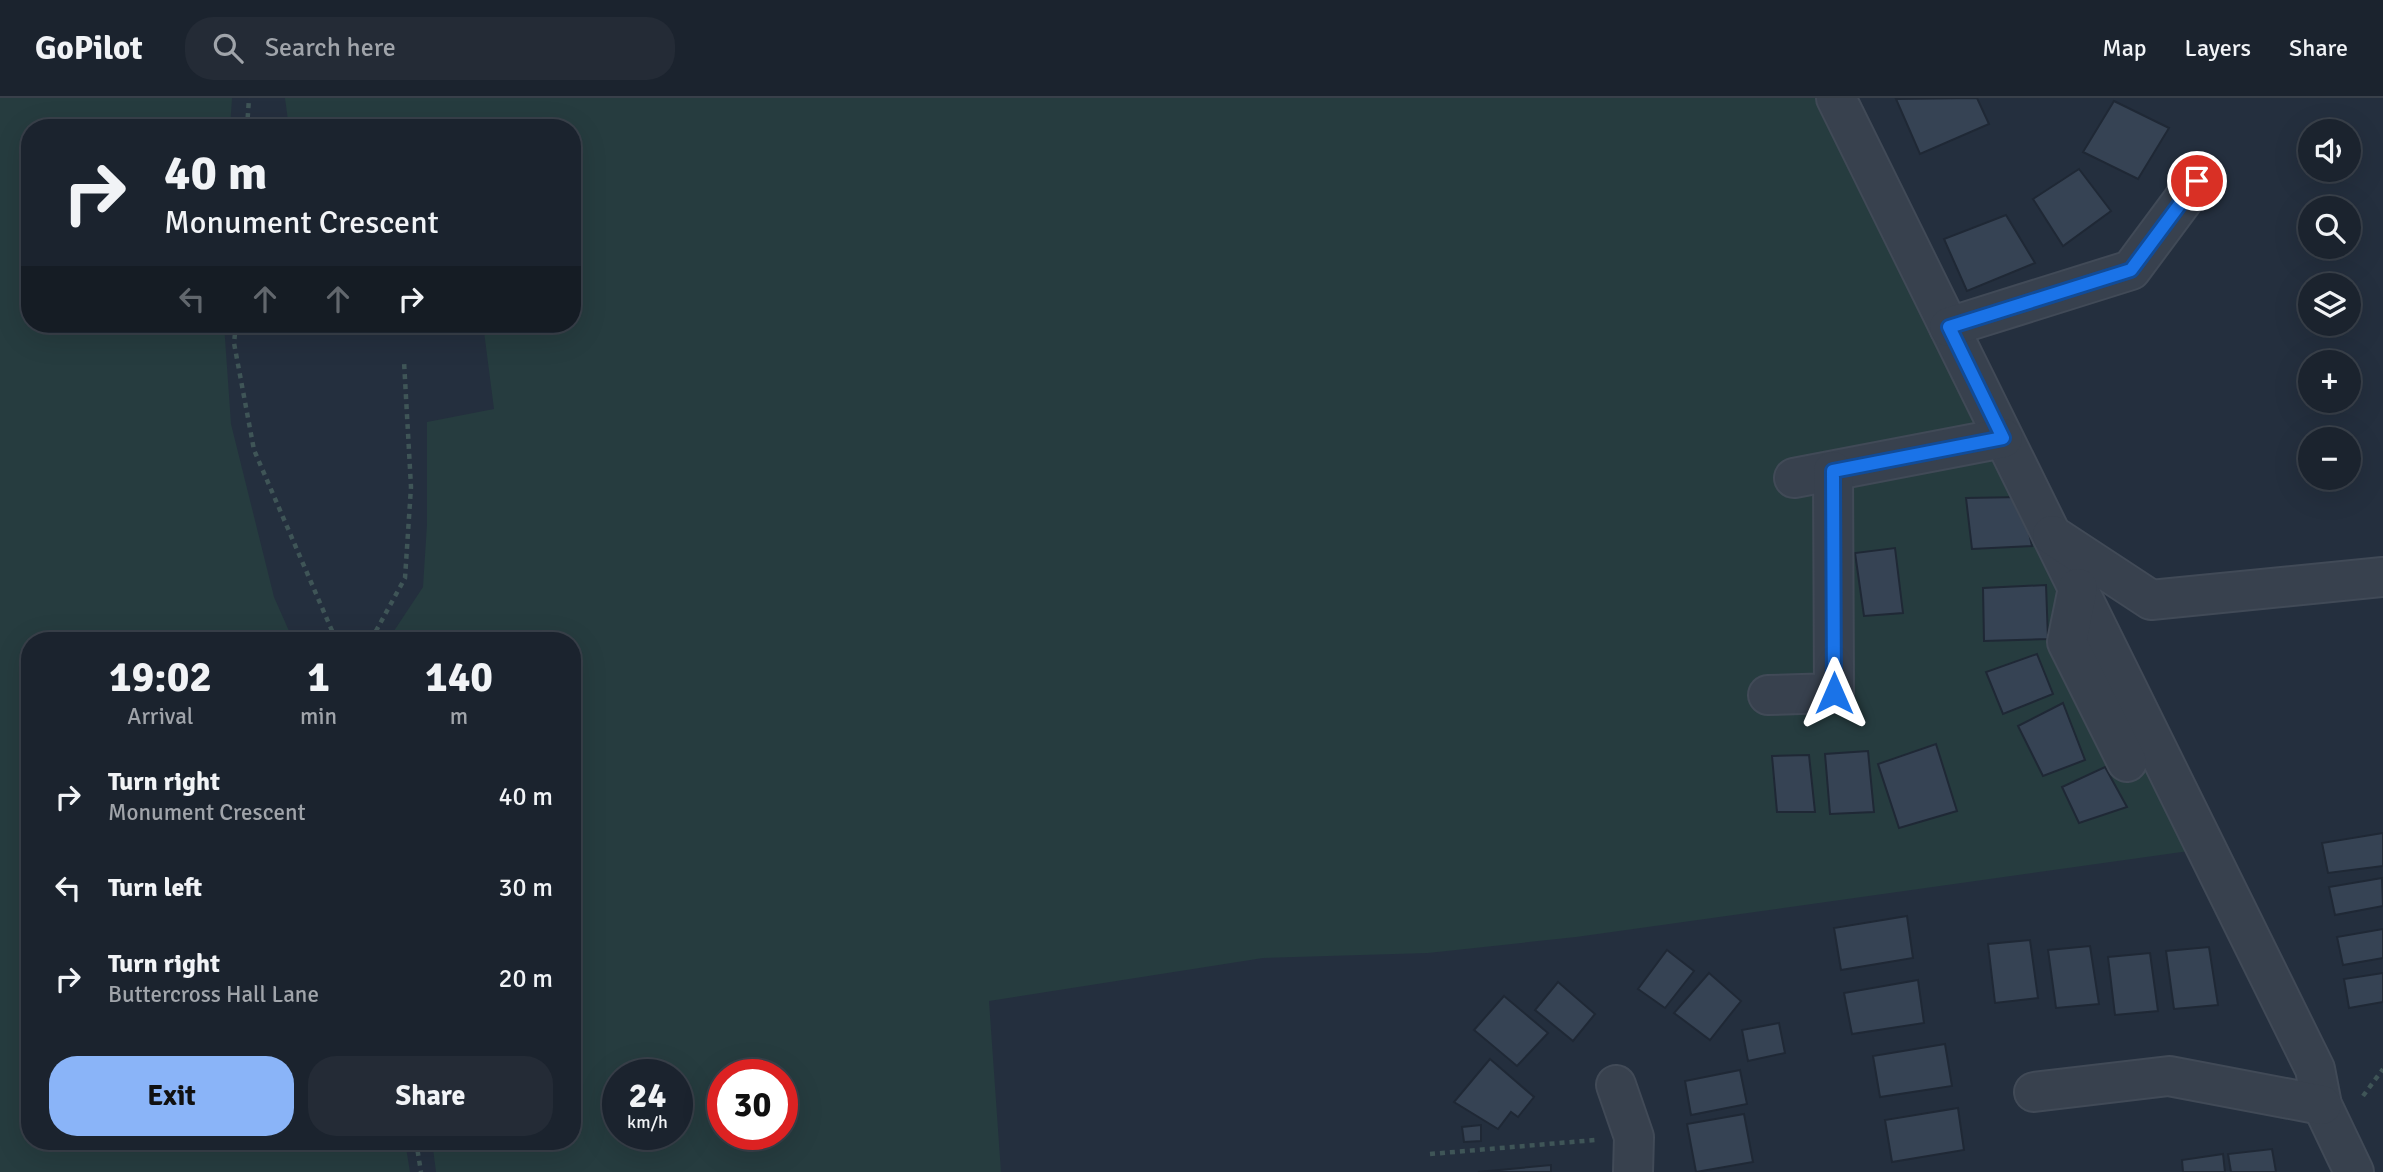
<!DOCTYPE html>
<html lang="en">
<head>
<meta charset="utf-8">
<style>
  body { margin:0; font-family:Signika,sans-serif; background:#242b36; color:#f1f3f6; height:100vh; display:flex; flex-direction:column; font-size:26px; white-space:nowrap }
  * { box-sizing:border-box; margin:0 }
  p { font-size:23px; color:#a0a4aa }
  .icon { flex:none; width:38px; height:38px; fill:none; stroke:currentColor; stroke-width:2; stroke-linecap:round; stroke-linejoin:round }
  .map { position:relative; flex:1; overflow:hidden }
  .side { position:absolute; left:21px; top:534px; width:560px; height:518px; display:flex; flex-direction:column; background:#1b232e; border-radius:28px; box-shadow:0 7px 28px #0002,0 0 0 2px #39404a }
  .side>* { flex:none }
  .hud { position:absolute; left:21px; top:21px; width:560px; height:214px; border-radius:28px; box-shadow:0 7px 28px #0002,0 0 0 2px #39404a; background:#1b232e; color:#f1f3f6; overflow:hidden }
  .controls { position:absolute; left:2298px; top:21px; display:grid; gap:14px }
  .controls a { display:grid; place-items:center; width:63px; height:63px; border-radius:50%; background:#1b232e; box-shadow:0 7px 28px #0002,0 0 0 2px #39404a; font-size:35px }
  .speed { position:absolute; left:602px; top:961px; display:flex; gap:14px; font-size:35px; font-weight:700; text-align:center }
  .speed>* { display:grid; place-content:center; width:91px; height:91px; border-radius:50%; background:#1b232e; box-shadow:0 7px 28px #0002,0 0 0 2px #39404a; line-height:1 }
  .speed small { font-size:18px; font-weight:400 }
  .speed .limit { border:10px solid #d22; background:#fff; color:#111 }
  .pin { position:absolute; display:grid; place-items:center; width:60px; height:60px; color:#fff; margin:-30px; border:4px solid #fff; border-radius:50%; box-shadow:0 2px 7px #0007 }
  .me { position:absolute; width:77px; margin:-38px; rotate:0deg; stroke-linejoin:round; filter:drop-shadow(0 0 5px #0008) }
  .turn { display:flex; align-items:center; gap:24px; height:147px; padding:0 28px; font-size:32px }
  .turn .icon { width:91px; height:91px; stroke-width:2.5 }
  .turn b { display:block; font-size:49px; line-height:60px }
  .lanes { display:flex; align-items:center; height:66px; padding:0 28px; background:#0003; justify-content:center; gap:35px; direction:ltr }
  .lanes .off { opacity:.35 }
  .eta { display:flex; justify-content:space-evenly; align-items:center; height:119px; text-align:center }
  .eta b { font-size:42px; font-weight:700; line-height:49px }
  .cta { display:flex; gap:14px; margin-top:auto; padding:14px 28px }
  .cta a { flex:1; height:80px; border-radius:28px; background:#8ab4f8; color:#111; font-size:28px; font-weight:700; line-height:80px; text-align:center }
  .cta a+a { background:#242b36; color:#f1f3f6 }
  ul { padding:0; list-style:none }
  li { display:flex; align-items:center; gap:21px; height:91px; padding:0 28px }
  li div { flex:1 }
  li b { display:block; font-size:26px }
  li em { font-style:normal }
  header { display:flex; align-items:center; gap:42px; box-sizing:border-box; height:98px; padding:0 35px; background:#1b232e; border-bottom:2px solid #39404a }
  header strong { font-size:33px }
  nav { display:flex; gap:38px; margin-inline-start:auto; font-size:24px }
  .search { width:490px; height:63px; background:#242b36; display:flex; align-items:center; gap:18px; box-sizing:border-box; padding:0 24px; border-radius:28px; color:#a0a4aa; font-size:26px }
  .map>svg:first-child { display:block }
</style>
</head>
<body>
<header>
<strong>GoPilot</strong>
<div class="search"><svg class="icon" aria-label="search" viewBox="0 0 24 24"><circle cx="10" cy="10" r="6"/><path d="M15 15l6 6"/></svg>Search here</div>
<nav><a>Map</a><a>Layers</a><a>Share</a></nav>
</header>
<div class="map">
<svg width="2383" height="1074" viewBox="0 0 2383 1074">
  <rect width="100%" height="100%" fill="#242f3e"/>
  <g fill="#263c3f" fill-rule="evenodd">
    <polygon points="0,0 232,0 230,30 30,30 30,226 224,226 231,326 274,499 293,542 30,542 30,1043 405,1043 410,1074 0,1074"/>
    <path d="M285 0H1822L2189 753 1576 839 1428 855 1263 860 989 903 1001 1074H436L432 1043H572V542H388L423 489 427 426V324L494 311 483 226H572V30H289ZM618 976H677V1036H618ZM723 976H782V1036H723Z"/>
  </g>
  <g fill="#364354" stroke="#1f2835" stroke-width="2">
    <polygon points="1977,0 1989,26 1920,56 1896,1"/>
    <polygon points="2114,3 2169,30 2138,81 2083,54"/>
    <polygon points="2079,71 2111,113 2063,148 2033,101"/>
    <polygon points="2006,117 2035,165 1967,193 1944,141"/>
    <polygon points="2021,399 2032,448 1972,451 1966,400"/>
    <polygon points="1895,450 1903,515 1864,518 1855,455"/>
    <polygon points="2046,487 2048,541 1984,543 1983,490"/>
    <polygon points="2037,556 2053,596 2003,616 1986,574"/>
    <polygon points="2063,605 2085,662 2043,678 2018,628"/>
    <polygon points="1936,646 1957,713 1899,730 1878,666"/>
    <polygon points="1868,653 1874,714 1830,716 1825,656"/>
    <polygon points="1809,657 1815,714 1777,714 1772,658"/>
    <polygon points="2105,669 2127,709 2079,725 2062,689"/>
    <polygon points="2383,735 2383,768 2328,775 2322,745"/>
    <polygon points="2382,780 2383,808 2335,817 2329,789"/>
    <polygon points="1907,818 1913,860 1841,872 1834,830"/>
    <polygon points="2383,831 2383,860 2343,867 2337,839"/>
    <polygon points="2030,842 2038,900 1995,905 1988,846"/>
    <polygon points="2090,848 2099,906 2056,910 2048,852"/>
    <polygon points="2209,849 2218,907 2174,911 2166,853"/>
    <polygon points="1667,852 1694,873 1665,910 1638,891"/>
    <polygon points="2150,855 2158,913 2115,917 2108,859"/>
    <polygon points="1709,875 1741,903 1710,942 1674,915"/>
    <polygon points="2383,875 2383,904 2349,910 2344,881"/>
    <polygon points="1918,882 1924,925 1852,936 1844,895"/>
    <polygon points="1558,884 1595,916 1573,943 1535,912"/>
    <polygon points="1504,898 1548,935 1517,968 1474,932"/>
    <polygon points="1779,925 1785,955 1748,963 1742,932"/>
    <polygon points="1945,946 1952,988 1880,999 1873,958"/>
    <polygon points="1490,961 1534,999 1518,1019 1511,1014 1498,1031 1454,1004"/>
    <polygon points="1740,972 1747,1006 1691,1017 1685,983"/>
    <polygon points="1958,1010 1964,1052 1892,1064 1885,1022"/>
    <polygon points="1744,1016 1753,1064 1696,1074 1687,1026"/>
    <polygon points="1481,1027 1481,1043 1464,1044 1462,1029"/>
    <polygon points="2272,1051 2276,1074 2231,1074 2228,1056"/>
    <polygon points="2223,1056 2225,1074 2183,1074 2182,1062"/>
    <polygon points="1551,1067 1551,1074 1478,1074"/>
  </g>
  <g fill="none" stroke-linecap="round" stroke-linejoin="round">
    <defs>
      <g id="minor">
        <polyline points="1836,0 2315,971 2322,1007 2354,1074"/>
        <polyline points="1949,229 2131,172 2197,83"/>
        <polyline points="1794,380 2003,340"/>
        <polyline points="2052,437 2151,502 2383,479"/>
        <polyline points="2078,490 2067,544 2127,664"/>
        <polyline points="1768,597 1834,595 1833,373"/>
        <polyline points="1616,987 1634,1039 1633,1074"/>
        <polyline points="2034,994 2169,978 2322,1007"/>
      </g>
    </defs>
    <use href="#minor" stroke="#414a57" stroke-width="42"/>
    <g stroke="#3f5557" stroke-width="4.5" stroke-dasharray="5 5" stroke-linecap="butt">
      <polyline points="247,30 249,0"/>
      <polyline points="236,226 234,245 254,352 336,542"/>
      <polyline points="371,542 405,480 411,389 404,263"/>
      <polyline points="2363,998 2383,971"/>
      <polyline points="416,1043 421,1074"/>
      <polyline points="1430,1056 1595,1042"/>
    </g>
    <use href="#minor" stroke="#38414e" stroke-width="38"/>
  </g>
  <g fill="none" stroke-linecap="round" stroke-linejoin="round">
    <defs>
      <polyline id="route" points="1834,595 1833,373 2003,340 1949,229 2131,172 2197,83"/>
    </defs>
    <use href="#route" stroke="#114b97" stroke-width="18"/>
    <use href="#route" stroke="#1a73e8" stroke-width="12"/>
  </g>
</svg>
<div class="controls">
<a><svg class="icon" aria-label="sound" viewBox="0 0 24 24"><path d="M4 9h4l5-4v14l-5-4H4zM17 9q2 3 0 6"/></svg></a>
<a><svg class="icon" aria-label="search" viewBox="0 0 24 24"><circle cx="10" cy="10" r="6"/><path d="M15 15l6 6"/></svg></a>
<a><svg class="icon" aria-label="layers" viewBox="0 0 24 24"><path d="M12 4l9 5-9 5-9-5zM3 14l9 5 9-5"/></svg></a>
<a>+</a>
<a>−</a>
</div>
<div class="speed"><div>24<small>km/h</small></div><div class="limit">30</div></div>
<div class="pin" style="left:2197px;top:83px;background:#d93025"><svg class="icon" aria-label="arrive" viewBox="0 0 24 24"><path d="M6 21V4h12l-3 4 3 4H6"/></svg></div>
<svg class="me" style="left:1834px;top:595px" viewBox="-20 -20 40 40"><path d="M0-17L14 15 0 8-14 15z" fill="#1a73e8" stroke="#fff" stroke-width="4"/></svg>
<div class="hud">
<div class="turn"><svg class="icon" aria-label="right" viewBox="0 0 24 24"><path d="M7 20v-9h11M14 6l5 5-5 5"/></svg><div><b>40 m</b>Monument Crescent</div></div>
<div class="lanes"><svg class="icon off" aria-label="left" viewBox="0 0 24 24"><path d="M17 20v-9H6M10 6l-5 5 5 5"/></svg><svg class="icon off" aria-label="ahead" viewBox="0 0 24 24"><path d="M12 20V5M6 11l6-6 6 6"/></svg><svg class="icon off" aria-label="ahead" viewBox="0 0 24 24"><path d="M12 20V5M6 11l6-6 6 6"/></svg><svg class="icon" aria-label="right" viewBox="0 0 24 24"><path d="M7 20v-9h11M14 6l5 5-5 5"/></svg></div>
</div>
<section class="side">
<div class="eta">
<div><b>19:02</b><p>Arrival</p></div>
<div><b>1</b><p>min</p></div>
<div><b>140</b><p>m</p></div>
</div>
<ul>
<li><svg class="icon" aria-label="right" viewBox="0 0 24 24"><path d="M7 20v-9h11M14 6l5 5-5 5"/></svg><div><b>Turn right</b><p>Monument Crescent</p></div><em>40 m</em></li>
<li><svg class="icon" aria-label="left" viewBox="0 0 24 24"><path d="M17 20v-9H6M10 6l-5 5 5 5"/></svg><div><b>Turn left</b></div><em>30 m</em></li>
<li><svg class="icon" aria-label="right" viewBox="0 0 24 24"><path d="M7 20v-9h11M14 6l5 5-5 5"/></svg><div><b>Turn right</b><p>Buttercross Hall Lane</p></div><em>20 m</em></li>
</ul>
<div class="cta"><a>Exit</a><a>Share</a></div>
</section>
</div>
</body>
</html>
